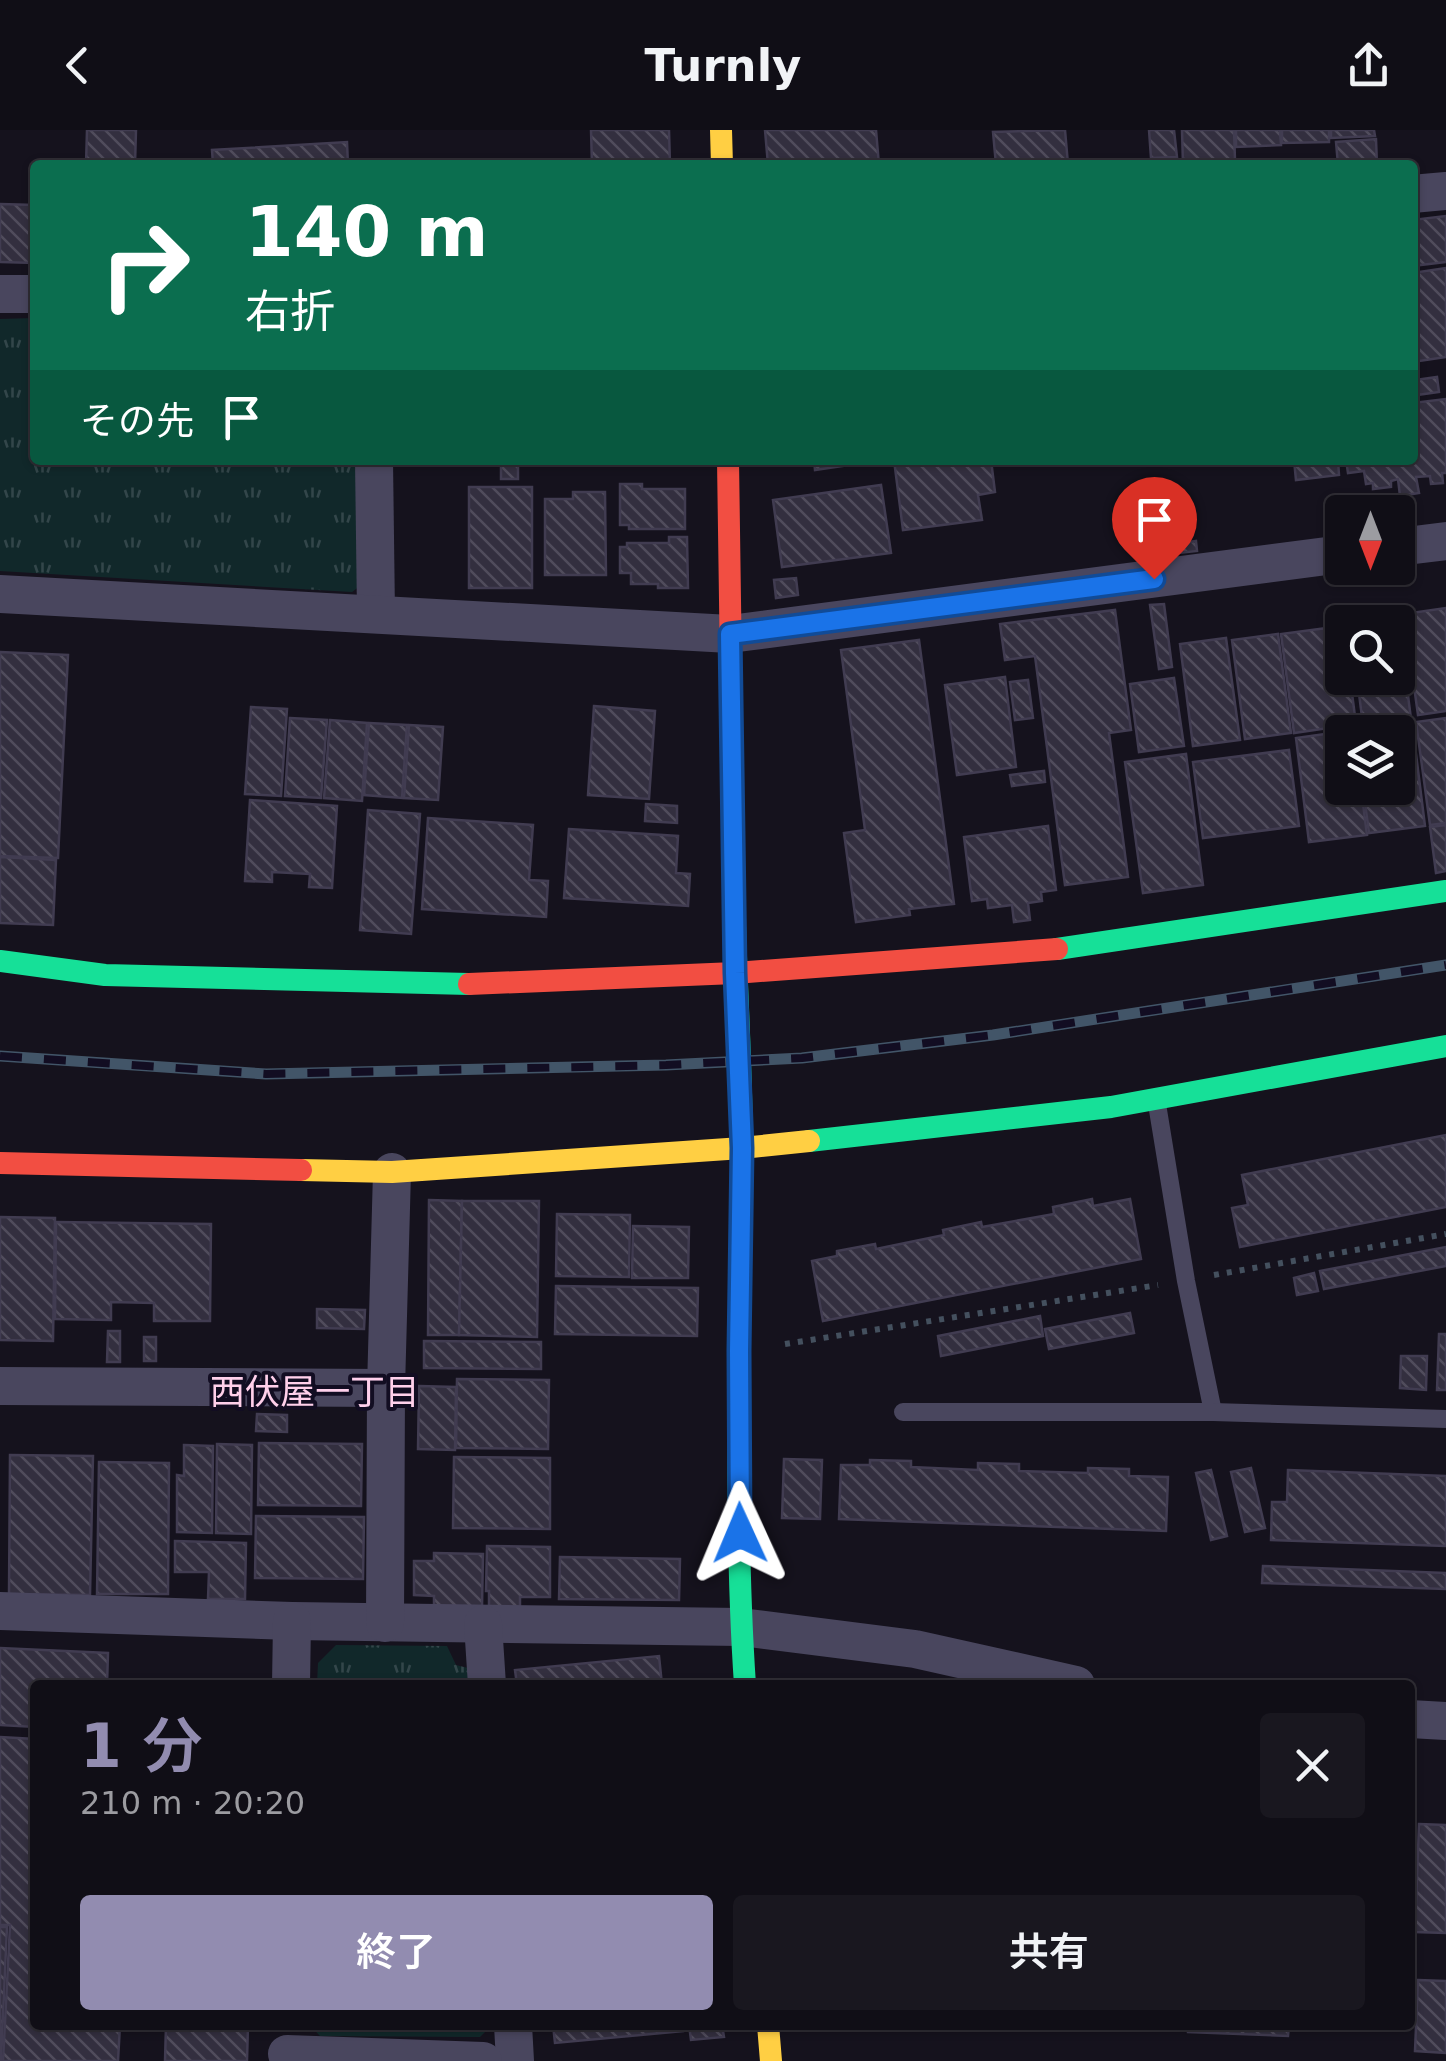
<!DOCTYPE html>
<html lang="ja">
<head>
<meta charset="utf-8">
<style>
  body { margin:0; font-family:"DejaVu Sans","Noto Sans JP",sans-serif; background:#19171f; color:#f1f3f6; height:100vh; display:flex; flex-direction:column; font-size:38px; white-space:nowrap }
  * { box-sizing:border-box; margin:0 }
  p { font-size:32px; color:#9c9ca1 }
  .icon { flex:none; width:55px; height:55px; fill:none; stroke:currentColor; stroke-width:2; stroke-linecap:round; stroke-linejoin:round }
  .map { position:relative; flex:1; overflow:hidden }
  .side { position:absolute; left:30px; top:1550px; width:1385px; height:350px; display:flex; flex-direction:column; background:#100e16; border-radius:10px; box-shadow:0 2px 8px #0004,0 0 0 2px #302e35 }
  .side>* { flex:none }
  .hud { position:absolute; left:30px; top:30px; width:1388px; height:305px; border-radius:10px; box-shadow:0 2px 8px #0004,0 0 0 2px #302e35; background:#0b6e4f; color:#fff; overflow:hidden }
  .needle { width:65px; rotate:180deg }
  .buttons { position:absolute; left:1325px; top:365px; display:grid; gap:20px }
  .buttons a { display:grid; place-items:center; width:90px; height:90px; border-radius:10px; background:#100e16; box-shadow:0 2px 8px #0004,0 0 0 2px #302e35; font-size:50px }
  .pin { position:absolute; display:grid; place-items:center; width:85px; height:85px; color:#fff; margin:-102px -42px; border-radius:50% 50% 50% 0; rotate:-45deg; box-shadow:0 0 10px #0007 }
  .pin .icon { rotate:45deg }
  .me { position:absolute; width:110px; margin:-55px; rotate:359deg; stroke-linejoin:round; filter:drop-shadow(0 0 8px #0008) }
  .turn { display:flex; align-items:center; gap:35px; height:210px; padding:0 50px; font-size:45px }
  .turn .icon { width:130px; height:130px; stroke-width:2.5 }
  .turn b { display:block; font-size:70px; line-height:85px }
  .then { display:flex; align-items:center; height:95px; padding:0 50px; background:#0003; gap:20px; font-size:38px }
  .round { display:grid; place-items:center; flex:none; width:105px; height:105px; border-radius:10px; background:#19171f }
  .overview { display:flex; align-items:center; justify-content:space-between; height:170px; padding:0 50px }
  h1 { font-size:60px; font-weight:600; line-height:75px; color:#928cb0 }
  .primary-button { display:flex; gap:20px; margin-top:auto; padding:20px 50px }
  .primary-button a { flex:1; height:115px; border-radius:10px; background:#928cb0; color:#fff; font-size:40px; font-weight:600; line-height:115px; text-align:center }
  .primary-button a+a { background:#19171f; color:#f1f3f6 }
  header { display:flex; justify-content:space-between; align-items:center; height:130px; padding:0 50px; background:#100e16; font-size:45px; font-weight:600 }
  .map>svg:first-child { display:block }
</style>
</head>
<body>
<header><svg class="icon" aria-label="back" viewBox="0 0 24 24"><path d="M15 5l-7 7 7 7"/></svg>Turnly<svg class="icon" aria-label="share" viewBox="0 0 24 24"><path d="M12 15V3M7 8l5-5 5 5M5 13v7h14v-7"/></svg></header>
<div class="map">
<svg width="1446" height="1931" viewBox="0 0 1446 1931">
  <defs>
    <pattern id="park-tufts" width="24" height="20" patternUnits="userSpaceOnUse" patternTransform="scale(2.5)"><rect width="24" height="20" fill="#11282a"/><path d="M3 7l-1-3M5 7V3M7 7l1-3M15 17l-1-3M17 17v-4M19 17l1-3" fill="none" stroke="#33464a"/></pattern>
    <pattern id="building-back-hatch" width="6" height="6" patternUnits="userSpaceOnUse" patternTransform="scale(2.5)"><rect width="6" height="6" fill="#332f3f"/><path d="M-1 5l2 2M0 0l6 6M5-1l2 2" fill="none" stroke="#504c5c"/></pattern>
  </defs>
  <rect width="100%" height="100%" fill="#15121d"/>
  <g fill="url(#park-tufts)">
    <polygon points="35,188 35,330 361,330 364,453 352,462 0,441 0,189"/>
    <polygon points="336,1515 447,1516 456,1535 468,1538 469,1555 317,1555 318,1533"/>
    <polygon points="310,1895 490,1895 490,1897 480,1907 320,1906"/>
  </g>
  <g fill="url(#building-back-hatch)" stroke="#413c51" stroke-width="2.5">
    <polygon points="87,0 136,0 135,35 86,35"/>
    <polygon points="591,0 669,0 670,35 592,35"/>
    <polygon points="765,0 876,0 879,35 768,35"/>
    <polygon points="1065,0 1068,34 1083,33 1083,35 996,35 993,2"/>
    <polygon points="1149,0 1174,0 1177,27 1151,28"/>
    <polygon points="1182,0 1234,0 1235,30 1214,31 1214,35 1183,35"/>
    <polygon points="1236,0 1280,0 1281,15 1236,17"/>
    <polygon points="1282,0 1329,0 1329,12 1282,13"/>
    <polygon points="1331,0 1374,0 1375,6 1331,8"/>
    <polygon points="1376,9 1377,35 1338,35 1336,12"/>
    <polygon points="347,12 348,35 213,35 212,20"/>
    <polygon points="0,74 35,75 35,133 0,132"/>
    <polygon points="1446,86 1446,132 1412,136 1412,90"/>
    <polygon points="1446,138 1446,227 1412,232 1412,143"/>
    <polygon points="1437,247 1439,262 1417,265 1415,250"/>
    <polygon points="1446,269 1446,343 1442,343 1443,353 1431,354 1430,346 1416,347 1419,363 1400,366 1398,349 1391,351 1391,357 1373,359 1373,353 1366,354 1364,341 1348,343 1346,330 1412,330 1412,273"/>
    <polygon points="814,330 883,330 815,340"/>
    <polygon points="894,330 991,330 995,362 978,365 982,390 903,400"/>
    <polygon points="1294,330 1338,330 1339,345 1296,350"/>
    <rect x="501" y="334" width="17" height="15"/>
    <polygon points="620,354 642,354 642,359 685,359 685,399 629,399 629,395 620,395"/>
    <polygon points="881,355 891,423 782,437 773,370"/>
    <rect x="469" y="357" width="63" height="101"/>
    <polygon points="573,362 605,362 606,445 545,445 545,369 573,369"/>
    <polygon points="669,407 687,407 688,458 658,458 658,454 631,454 631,443 620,443 620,417 627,417 627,413 669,413"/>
    <polygon points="1196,411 1197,421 1170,424 1168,415"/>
    <polygon points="796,448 798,465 776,468 774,450"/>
    <polygon points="1164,474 1172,537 1159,539 1150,475"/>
    <polygon points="1446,478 1446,581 1418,585 1404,484"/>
    <polygon points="1115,480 1131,600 1109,603 1128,747 1065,755 1035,526 1005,530 1000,494"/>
    <polygon points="1398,487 1411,589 1363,595 1357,548 1398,548 1398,492 1351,492"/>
    <polygon points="1342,496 1342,548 1350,548 1356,594 1294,603 1281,504"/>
    <polygon points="1278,504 1291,603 1245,609 1232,510"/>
    <polygon points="1226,508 1240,610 1193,616 1180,514"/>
    <polygon points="919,510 954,774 909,779 910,785 856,792 844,703 865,700 841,520"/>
    <polygon points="0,522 68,525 58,728 0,726"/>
    <polygon points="1005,547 1016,637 957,645 945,555"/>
    <polygon points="1174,548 1184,616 1139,622 1130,554"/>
    <polygon points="1028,550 1033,588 1015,590 1010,552"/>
    <polygon points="594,576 655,581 649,669 588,665"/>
    <polygon points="251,577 287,579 281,666 245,664"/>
    <polygon points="290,588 327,590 321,668 285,666"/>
    <polygon points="1446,588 1446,693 1430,695 1416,592"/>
    <polygon points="330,590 367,593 362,671 324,668"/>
    <polygon points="1412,592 1425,696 1369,703 1363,658 1398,658 1398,602 1356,602 1356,600"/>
    <polygon points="369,593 407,595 402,668 364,665"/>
    <polygon points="409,595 443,597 438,670 404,668"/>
    <polygon points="1354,600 1354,602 1342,602 1342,658 1361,658 1367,705 1309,712 1296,608"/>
    <polygon points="1289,620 1299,696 1203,708 1193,632"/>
    <polygon points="1186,624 1203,755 1143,763 1125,632"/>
    <polygon points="1044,641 1045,652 1012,656 1010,645"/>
    <polygon points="250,670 337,676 332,758 309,757 310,744 272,742 272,752 245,751"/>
    <polygon points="646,674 677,676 677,693 645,691"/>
    <polygon points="368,680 420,684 411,804 360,800"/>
    <polygon points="428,688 533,695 529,750 548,751 546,787 422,779"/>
    <polygon points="1446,695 1446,741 1436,743 1430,697"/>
    <polygon points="1048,696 1056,760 1041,762 1042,771 1028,773 1030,790 1014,792 1012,775 988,778 987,769 972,771 964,707"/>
    <polygon points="569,699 678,706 676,743 690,744 688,776 564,768"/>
    <polygon points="0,727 56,730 53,795 0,793"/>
    <polygon points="1446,1005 1446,1077 1240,1117 1232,1078 1248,1075 1242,1045"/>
    <polygon points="1092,1069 1093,1076 1130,1069 1141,1129 823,1191 812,1131 837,1126 837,1121 875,1114 876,1119 944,1105 943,1100 981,1092 982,1097 1054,1084 1053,1077"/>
    <polygon points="429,1070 462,1071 459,1205 428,1205"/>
    <polygon points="462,1071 539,1071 537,1207 459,1205"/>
    <polygon points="557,1084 630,1085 629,1147 556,1146"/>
    <polygon points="0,1087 55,1088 53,1211 0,1210"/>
    <polygon points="56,1092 211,1094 210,1191 154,1191 154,1173 111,1172 111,1190 55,1189"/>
    <polygon points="633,1096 689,1097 688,1148 632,1148"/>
    <polygon points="1446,1117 1446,1136 1324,1159 1320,1141"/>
    <polygon points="1314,1143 1318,1161 1297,1165 1294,1148"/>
    <polygon points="556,1156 698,1158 697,1206 555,1204"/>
    <polygon points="317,1179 365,1180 364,1199 317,1198"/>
    <polygon points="1130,1183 1134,1203 1049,1219 1045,1199"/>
    <polygon points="1040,1186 1043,1206 941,1226 938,1206"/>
    <polygon points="108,1201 120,1201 120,1232 107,1232"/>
    <polygon points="1439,1204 1446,1204 1446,1260 1437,1260"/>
    <rect x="144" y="1207" width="12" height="24"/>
    <polygon points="424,1211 541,1212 541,1239 424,1238"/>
    <polygon points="1401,1226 1427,1226 1426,1260 1400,1258"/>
    <polygon points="457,1249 549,1250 548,1319 456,1318"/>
    <polygon points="419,1256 456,1257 455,1320 418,1319"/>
    <polygon points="257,1284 287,1285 287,1302 256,1301"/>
    <polygon points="259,1313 362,1314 361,1376 258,1375"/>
    <polygon points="217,1314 252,1315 251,1404 216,1403"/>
    <polygon points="184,1315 213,1316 212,1403 177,1402 177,1345 184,1346"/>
    <polygon points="10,1325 93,1326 90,1465 9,1464"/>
    <polygon points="454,1327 550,1328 550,1399 453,1398"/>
    <polygon points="784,1329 822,1330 820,1389 782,1388"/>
    <polygon points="870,1330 911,1331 911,1337 978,1340 978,1333 1019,1334 1019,1341 1088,1343 1088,1338 1129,1339 1129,1346 1168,1347 1166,1401 839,1389 841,1335 870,1335"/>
    <polygon points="99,1332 169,1333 168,1464 97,1464"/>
    <polygon points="1251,1338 1265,1398 1245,1402 1231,1342"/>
    <polygon points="1211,1340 1227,1406 1211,1410 1196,1343"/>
    <polygon points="1288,1340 1446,1346 1446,1416 1271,1410 1272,1372 1287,1372"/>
    <polygon points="256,1386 364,1387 363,1449 255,1448"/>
    <polygon points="175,1411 246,1413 245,1469 208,1469 209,1442 175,1442"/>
    <polygon points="487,1416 550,1417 550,1467 520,1467 520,1477 489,1477 489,1461 486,1461"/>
    <polygon points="434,1423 483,1424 482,1477 434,1477 434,1466 414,1465 414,1431 434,1431"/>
    <polygon points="560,1427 680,1429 679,1470 559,1469"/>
    <polygon points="1263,1436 1446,1443 1446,1459 1262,1453"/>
    <polygon points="0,1518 108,1523 107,1555 35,1555 35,1597 0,1595"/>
    <polygon points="659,1526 662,1555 517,1555 515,1540"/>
    <polygon points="0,1607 35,1609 35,1895 120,1895 118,1931 3,1931 10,1795 0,1795"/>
    <polygon points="1419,1694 1446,1695 1446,1803 1415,1802"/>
    <polygon points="0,1797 7,1797 1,1931 0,1931"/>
    <polygon points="1418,1850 1446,1851 1446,1923 1415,1921"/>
    <polygon points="166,1895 248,1895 247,1931 165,1931"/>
    <polygon points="553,1895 683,1895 683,1901 555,1913"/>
    <polygon points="689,1895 722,1895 724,1907 691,1910"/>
    <polygon points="1188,1895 1289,1895 1288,1906 1188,1902"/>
  </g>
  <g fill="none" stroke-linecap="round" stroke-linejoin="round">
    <g stroke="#44505e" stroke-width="6" stroke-dasharray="5 8" stroke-linecap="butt">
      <polyline points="1214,1145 1446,1104"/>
      <polyline points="785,1214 1158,1155"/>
    </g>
    <g stroke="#49465e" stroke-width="18">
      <polyline points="1157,974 1186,1151 1213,1282"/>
      <polyline points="903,1282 1213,1282 1446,1289"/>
    </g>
    <g stroke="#49465e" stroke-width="38">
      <polyline points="1412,64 1446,61"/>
      <polyline points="0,164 35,164"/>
      <polyline points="374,330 376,484"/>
      <polyline points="1398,417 1446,411"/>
      <polyline points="0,464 730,504 1342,424"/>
      <polyline points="0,1256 386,1258"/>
      <polyline points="0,1481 292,1491 741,1497 915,1519 1076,1555"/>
      <polyline points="385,1493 386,1258 392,1042"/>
      <polyline points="483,1494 487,1555"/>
      <polyline points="291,1555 292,1491"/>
      <polyline points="1410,1589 1446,1591"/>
      <polyline points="513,1895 515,1931"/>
      <polyline points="287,1924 483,1931"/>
    </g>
    <g stroke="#16e098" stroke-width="22">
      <path d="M734 750C735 841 742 932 742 1023 741 1200 733 1378 745 1555"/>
      <polyline points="1057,819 1446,761"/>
      <polyline points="0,831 105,845 469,854"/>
      <polyline points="809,1011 1111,977 1446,916"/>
    </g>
    <g stroke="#ffcf43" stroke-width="22">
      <polyline points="721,0 722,35"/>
      <polyline points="301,1040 392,1042 742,1018 809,1011"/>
      <polyline points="768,1895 771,1931"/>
    </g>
    <g stroke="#f24e42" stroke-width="22">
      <polyline points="728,330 734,750"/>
      <polyline points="469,854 735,843 1057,819"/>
      <polyline points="0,1033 301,1040"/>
    </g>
    <defs>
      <polyline id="rail" points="0,926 266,944 666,935 802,928 993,905 1446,835"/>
    </defs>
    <use href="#rail" stroke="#425568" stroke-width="11"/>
    <use href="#rail" stroke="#120d22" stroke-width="8" stroke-dasharray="22" stroke-linecap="butt"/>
  </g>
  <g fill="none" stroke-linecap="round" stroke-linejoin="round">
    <defs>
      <polyline id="route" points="740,1403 739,1221 742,1018 735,843 730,504 1154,449"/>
    </defs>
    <use href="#route" stroke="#114b97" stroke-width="25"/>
    <use href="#route" stroke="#1a73e8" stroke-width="18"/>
  </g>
  <g text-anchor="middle" stroke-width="8" stroke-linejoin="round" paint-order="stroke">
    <g font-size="35" fill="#ffd0eb" stroke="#120d22">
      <text x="315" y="1274">西伏屋一丁目</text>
    </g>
  </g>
</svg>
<div class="buttons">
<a><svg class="needle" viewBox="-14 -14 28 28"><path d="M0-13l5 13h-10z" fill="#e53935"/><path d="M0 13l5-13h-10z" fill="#9c9ca1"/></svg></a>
<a><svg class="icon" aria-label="search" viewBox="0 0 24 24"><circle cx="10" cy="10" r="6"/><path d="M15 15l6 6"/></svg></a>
<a><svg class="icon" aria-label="layers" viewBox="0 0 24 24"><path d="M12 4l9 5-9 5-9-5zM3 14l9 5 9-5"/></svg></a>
</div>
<div class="pin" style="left:1154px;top:449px;background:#d93025"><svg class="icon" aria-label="arrive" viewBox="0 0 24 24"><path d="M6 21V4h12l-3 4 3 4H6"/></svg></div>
<svg class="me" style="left:740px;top:1403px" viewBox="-20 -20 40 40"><path d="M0-17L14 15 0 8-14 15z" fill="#1a73e8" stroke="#fff" stroke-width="4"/></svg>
<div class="hud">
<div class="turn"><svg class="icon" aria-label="right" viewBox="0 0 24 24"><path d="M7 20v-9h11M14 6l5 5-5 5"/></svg><div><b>140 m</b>右折</div></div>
<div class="then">その先<svg class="icon" aria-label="arrive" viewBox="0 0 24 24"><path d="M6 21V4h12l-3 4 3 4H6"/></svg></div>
</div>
<section class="side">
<div class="overview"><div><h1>1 分</h1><p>210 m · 20:20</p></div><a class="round"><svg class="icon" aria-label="close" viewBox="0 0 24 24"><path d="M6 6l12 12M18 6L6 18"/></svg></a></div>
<div class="primary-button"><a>終了</a><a>共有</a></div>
</section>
</div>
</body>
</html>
